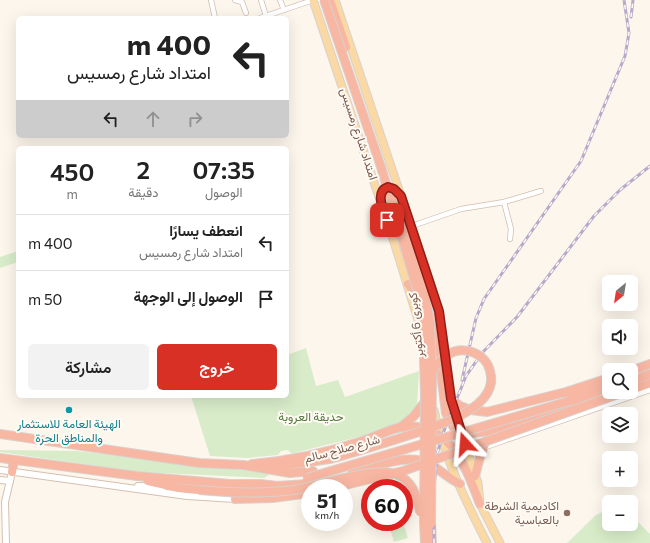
<!DOCTYPE html>
<html lang="ar">
<head>
<meta charset="utf-8">
<style>
  body { margin:0; font-family:Commissioner,Vazirmatn,sans-serif; background:#f2f2f2; color:#222; direction:rtl; height:100vh; display:flex; flex-direction:column; font-size:15px; white-space:nowrap }
  * { box-sizing:border-box; margin:0 }
  p { font-size:13px; color:#767676 }
  .icon { flex:none; width:22px; height:22px; fill:none; stroke:currentColor; stroke-width:2; stroke-linecap:round; stroke-linejoin:round }
  .map { position:relative; flex:1; overflow:hidden; direction:ltr }
  .side { position:absolute; left:16px; top:146px; width:273px; height:252px; display:flex; flex-direction:column; background:#fff; border-radius:6px; box-shadow:0 4px 16px #0002; direction:rtl }
  .side>* { flex:none }
  .banner { position:absolute; left:16px; top:16px; width:273px; height:122px; border-radius:6px; box-shadow:0 4px 16px #0002; direction:rtl; background:#fff; color:#222; overflow:hidden }
  .needle { width:26px; rotate:210deg }
  .fabs { position:absolute; left:602px; top:275px; display:grid; gap:8px }
  .fabs a { display:grid; place-items:center; width:36px; height:36px; border-radius:6px; background:#fff; box-shadow:0 4px 16px #0002; font-size:20px }
  .speed { position:absolute; left:301px; top:479px; display:flex; gap:8px; font-size:20px; font-weight:700; text-align:center }
  .speed>* { display:grid; place-content:center; width:52px; height:52px; border-radius:50%; background:#fff; box-shadow:0 4px 16px #0002; line-height:1 }
  .speed small { font-size:10px; font-weight:400 }
  .speed .limit { border:6px solid #d22; background:#fff; color:#111 }
  .pin { position:absolute; display:grid; place-items:center; width:34px; height:34px; color:#fff; margin:-17px; border-radius:8px; box-shadow:0 2px 6px #0006 }
  .me { position:absolute; width:44px; margin:-22px; rotate:341deg; stroke-linejoin:round; filter:drop-shadow(0 0 3px #0008) }
  .turn { display:flex; align-items:center; gap:14px; height:84px; padding:0 12px; font-size:18px }
  .turn .icon { width:52px; height:52px; stroke-width:2.5 }
  .turn b { display:block; font-size:28px; line-height:34px }
  .lanes { display:flex; align-items:center; height:38px; padding:0 12px; background:#0003; justify-content:center; gap:20px; direction:ltr }
  .lanes .off { opacity:.35 }
  .eta { display:flex; justify-content:space-evenly; align-items:center; height:68px; text-align:center }
  .eta b { font-size:24px; font-weight:600; line-height:28px }
  .action { display:flex; gap:8px; margin-top:auto; padding:8px 12px }
  .action a { flex:1; height:46px; border-radius:6px; background:#d93025; color:#fff; font-size:16px; font-weight:600; line-height:46px; text-align:center }
  .action a+a { background:#f2f2f2; color:#222 }
  ul { padding:0; list-style:none }
  li { display:flex; align-items:center; gap:12px; height:56px; padding:0 12px; border-top:1px solid #e0e0e0 }
  li div { flex:1 }
  li b { display:block; font-size:15px }
  li em { font-style:normal }
  .map>svg:first-child { display:block }
</style>
</head>
<body>
<div class="map">
<svg width="650" height="543" viewBox="0 0 650 543">
  <rect width="100%" height="100%" fill="#fdf6ec"/>
  <g fill="#d8ecc9">
    <polygon points="18,251 18,262 0,268 0,257"/>
    <polygon points="306,348 316,386 338,380 345,397 419,371 417,405 405,421 386,430 294,453 291,453 288,450 281,451 278,455 247,458 210,456 191,396 287,396 287,355"/>
    <polygon points="0,450 77,451 268,473 269,475 264,478 140,472 0,452"/>
    <polygon points="609,509 609,524 631,524 631,515 650,534 650,543 567,543 596,515"/>
    <polygon points="388,522 403,522 408,538 394,542"/>
  </g>
  <g fill="none" stroke-linecap="round" stroke-linejoin="round">
    <defs>
      <g id="street">
        <polyline points="211,0 215,18"/>
        <polyline points="235,0 242,2 246,13"/>
        <polyline points="261,0 266,16"/>
        <polyline points="280,0 284,10"/>
        <polyline points="260,18 313,0"/>
        <polyline points="504,202 541,191"/>
        <polyline points="412,226 461,209 504,202 511,229 510,239"/>
        <polyline points="483,448 650,390"/>
      </g>
      <g id="secondary">
        <polyline points="0,470 187,496 235,499"/>
        <polyline points="0,480 10,481"/>
        <polyline points="138,486 163,487"/>
        <polyline points="6,543 5,502 12,472"/>
      </g>
      <g id="primary">
        <polyline points="313,0 394,242 418,320 421,341"/>
        <polyline points="335,0 431,285 442,329 453,408 478,483 480,504 500,543"/>
        <path d="M434 410C443 455 466 502 487 543"/>
      </g>
      <g id="highway">
        <polyline points="330,0 346,47"/>
        <polyline points="408,284 420,301"/>
        <polyline points="429,314 435,327 446,413 454,428 465,434 497,430"/>
        <polyline points="631,371 650,364"/>
        <polyline points="631,381 650,374"/>
        <polyline points="631,390 650,383"/>
        <polyline points="583,397 609,389"/>
        <polyline points="568,398 598,385"/>
        <polyline points="451,399 460,406 471,410 487,412 566,392 609,378"/>
        <polyline points="401,427 414,416 427,399"/>
        <polyline points="0,434 199,463 243,465 290,473 313,471"/>
        <polyline points="0,458 137,476 230,484 261,484 277,486 307,484"/>
        <path d="M252 464C288 461 325 453 359 442 371 439 391 428 403 427 451 422 466 468 480 504"/>
        <polyline points="273,467 330,459"/>
        <polyline points="12,472 14,460"/>
        <path d="M352 473C373 467 407 453 428 463 439 469 448 478 460 484"/>
        <path d="M475 476C479 462 481 447 490 436 505 418 563 414 586 397"/>
        <polyline points="148,481 179,488 199,490"/>
        <polyline points="235,499 273,498 310,493"/>
        <polyline points="424,523 425,543"/>
        <polyline points="431,524 432,543"/>
      </g>
    </defs>
    <use href="#street" stroke="#d1beb0" stroke-width="6"/>
    <use href="#secondary" stroke="#d6c0b0" stroke-width="8"/>
    <use href="#primary" stroke="#dad1cd" stroke-width="9"/>
    <use href="#highway" stroke="#dad1cd" stroke-width="10"/>
    <use href="#street" stroke="#fff" stroke-width="4.5"/>
    <use href="#secondary" stroke="#fff" stroke-width="6"/>
    <use href="#primary" stroke="#fbd9a5" stroke-width="7"/>
    <use href="#highway" stroke="#f7b7a3" stroke-width="8"/>
    <defs>
      <g id="rail">
        <polyline points="631,17 633,0"/>
        <polyline points="462,380 476,318 484,299 581,161 625,56 629,33 624,0"/>
        <polyline points="434,543 434,488 437,454 445,428 466,376 482,353 517,317 594,216 620,190 650,166"/>
      </g>
    </defs>
    <use href="#rail" stroke="#b9a8c9" stroke-width="3"/>
    <use href="#rail" stroke="#fffaf3" stroke-width="1.5" stroke-dasharray="4.5" stroke-linecap="butt"/>
    <defs>
      <g id="highway-bridge">
        <polyline points="324,0 381,167 419,295 423,323 425,395 424,523"/>
        <polyline points="395,196 422,278 430,323 432,372 431,524"/>
        <path d="M330 459C353 453 375 446 397 439 424 430 502 411 490 371 488 362 481 355 472 352 453 346 442 357 432 372"/>
        <polyline points="307,478 569,401"/>
        <polyline points="333,488 403,471 624,392"/>
        <path d="M199 490C231 493 262 494 294 490 318 486 374 466 395 474 413 480 417 496 420 512"/>
      </g>
    </defs>
    <use href="#highway-bridge" stroke="#dad1cd" stroke-width="10" stroke-linecap="butt"/>
    <use href="#highway-bridge" stroke="#f7b7a3" stroke-width="8"/>
  </g>
  <g fill="none" stroke-linecap="round" stroke-linejoin="round">
    <defs>
      <path id="route" d="M387 220C384 211 374 192 388 187L394 189 401 196 439 311 451 399 465 444"/>
    </defs>
    <use href="#route" stroke="#8d1f18" stroke-width="10"/>
    <use href="#route" stroke="#d93025" stroke-width="7"/>
  </g>
  <circle fill="#0f9aa8" stroke="#fffaf3" stroke-width="1.5" cx="69" cy="410" r="4"/>
  <circle fill="#8d6e63" stroke="#fffaf3" stroke-width="1.5" cx="567" cy="513" r="4"/>
  <g text-anchor="middle" stroke-width="4" stroke-linejoin="round" paint-order="stroke">
    <g font-size="12" fill="#7a5c4d" stroke="#fffaf3">
      <text transform="translate(359 134) rotate(72)" y="4">امتداد شارع رمسيس</text>
      <text transform="translate(416 325) rotate(-96)" y="4">كوبرى 6 أكتوبر</text>
      <text transform="translate(342 449) rotate(-15)" y="4">شارع صلاح سالم</text>
    </g>
    <g font-size="12" fill="#537a41" stroke="#fffaf3">
      <text x="311" y="421">حديقة العروبة</text>
    </g>
    <g font-size="12" fill="#0d838f" stroke="#fffaf3">
      <text x="69" y="428">الهيئة العامة للاستثمار<tspan x="69" dy="14">والمناطق الحرة</tspan></text>
    </g>
    <g font-size="12" fill="#785e54" stroke="#fffaf3" text-anchor="end">
      <text x="559" y="510">اكاديمية الشرطة<tspan x="559" dy="14">بالعباسية</tspan></text>
    </g>
  </g>
</svg>
<div class="fabs">
<a><svg class="needle" viewBox="-14 -14 28 28"><path d="M0-13l5 13h-10z" fill="#e53935"/><path d="M0 13l5-13h-10z" fill="#767676"/></svg></a>
<a><svg class="icon" aria-label="sound" viewBox="0 0 24 24"><path d="M4 9h4l5-4v14l-5-4H4zM17 9q2 3 0 6"/></svg></a>
<a><svg class="icon" aria-label="search" viewBox="0 0 24 24"><circle cx="10" cy="10" r="6"/><path d="M15 15l6 6"/></svg></a>
<a><svg class="icon" aria-label="layers" viewBox="0 0 24 24"><path d="M12 4l9 5-9 5-9-5zM3 14l9 5 9-5"/></svg></a>
<a>+</a>
<a>−</a>
</div>
<div class="speed"><div>51<small>km/h</small></div><div class="limit">60</div></div>
<div class="pin" style="left:387px;top:220px;background:#d93025"><svg class="icon" aria-label="arrive" viewBox="0 0 24 24"><path d="M6 21V4h12l-3 4 3 4H6"/></svg></div>
<svg class="me" style="left:465px;top:444px" viewBox="-20 -20 40 40"><path d="M0-17L14 15 0 8-14 15z" fill="#d93025" stroke="#fff" stroke-width="4"/></svg>
<div class="banner">
<div class="turn"><svg class="icon" aria-label="left" viewBox="0 0 24 24"><path d="M17 20v-9H6M10 6l-5 5 5 5"/></svg><div><b>400 m</b>امتداد شارع رمسيس</div></div>
<div class="lanes"><svg class="icon" aria-label="left" viewBox="0 0 24 24"><path d="M17 20v-9H6M10 6l-5 5 5 5"/></svg><svg class="icon off" aria-label="ahead" viewBox="0 0 24 24"><path d="M12 20V5M6 11l6-6 6 6"/></svg><svg class="icon off" aria-label="right" viewBox="0 0 24 24"><path d="M7 20v-9h11M14 6l5 5-5 5"/></svg></div>
</div>
<section class="side">
<div class="eta">
<div><b>07:35</b><p>الوصول</p></div>
<div><b>2</b><p>دقيقة</p></div>
<div><b>450</b><p>m</p></div>
</div>
<ul>
<li><svg class="icon" aria-label="left" viewBox="0 0 24 24"><path d="M17 20v-9H6M10 6l-5 5 5 5"/></svg><div><b>انعطف يسارًا</b><p>امتداد شارع رمسيس</p></div><em>400 m</em></li>
<li><svg class="icon" aria-label="arrive" viewBox="0 0 24 24"><path d="M6 21V4h12l-3 4 3 4H6"/></svg><div><b>الوصول إلى الوجهة</b></div><em>50 m</em></li>
</ul>
<div class="action"><a>خروج</a><a>مشاركة</a></div>
</section>
</div>
</body>
</html>
